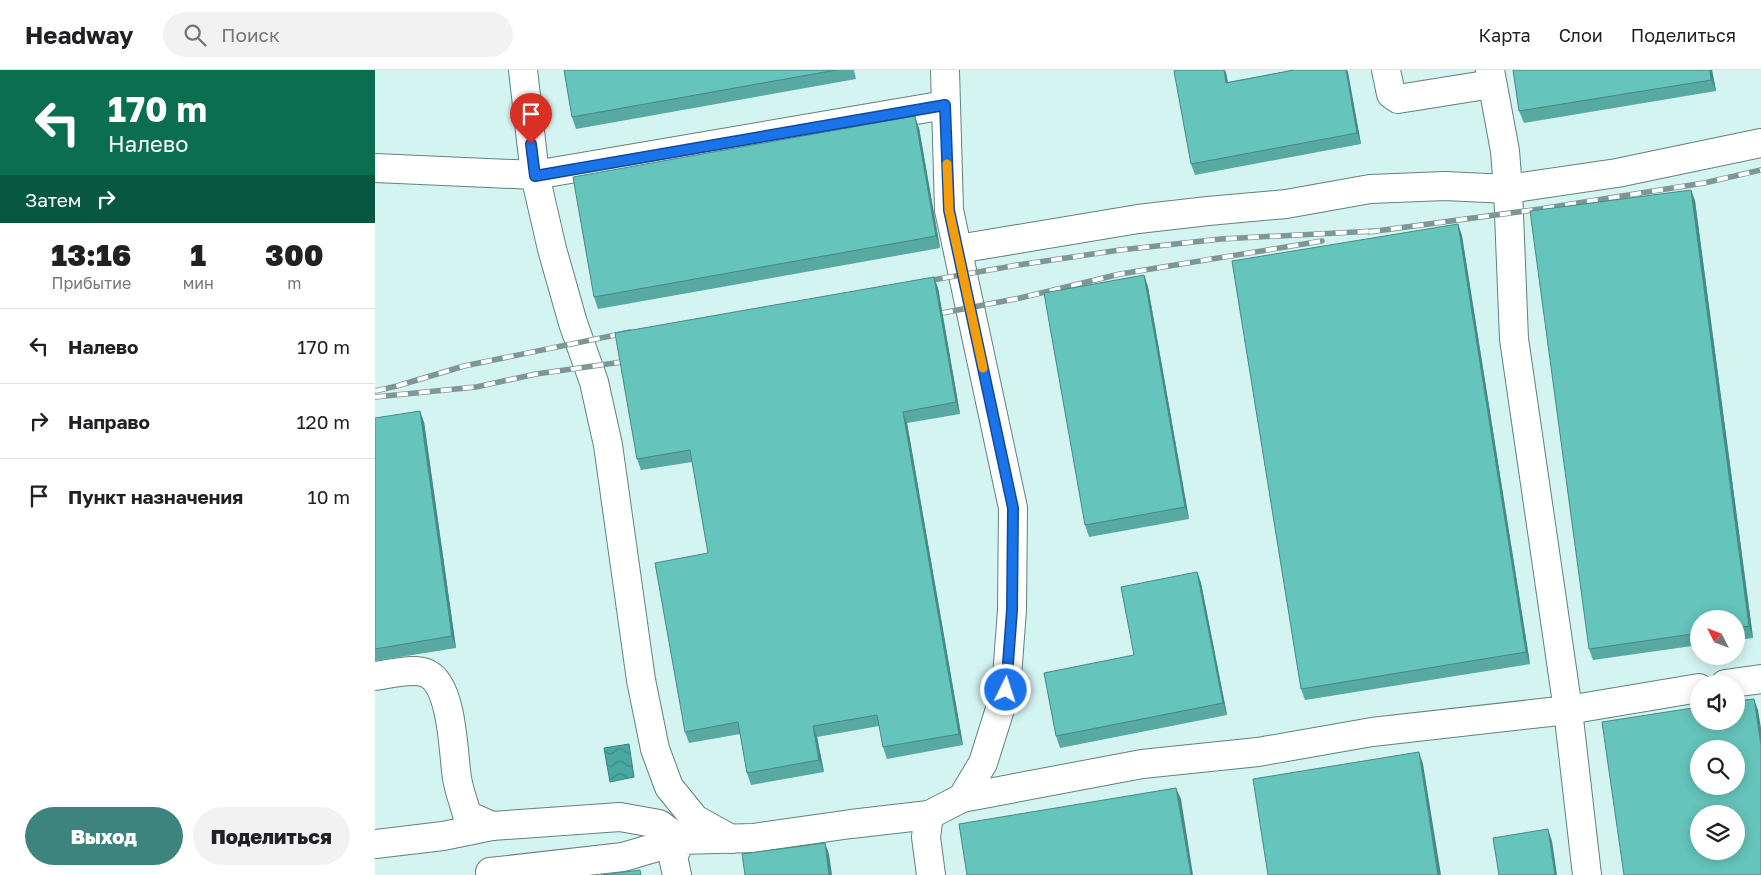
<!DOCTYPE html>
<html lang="ru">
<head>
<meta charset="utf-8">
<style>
  body { margin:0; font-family:"Golos Text",sans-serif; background:#f2f2f2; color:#202124; height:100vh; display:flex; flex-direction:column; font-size:19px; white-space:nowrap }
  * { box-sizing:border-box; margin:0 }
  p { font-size:16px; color:#757577 }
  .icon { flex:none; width:28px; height:28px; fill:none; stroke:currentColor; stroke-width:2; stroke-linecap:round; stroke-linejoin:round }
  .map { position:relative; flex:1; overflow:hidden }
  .side { display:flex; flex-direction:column; background:#fff; width:375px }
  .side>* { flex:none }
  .top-card { background:#0b6e4f; color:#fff; overflow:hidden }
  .needle { width:32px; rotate:312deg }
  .controls { position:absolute; left:1315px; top:540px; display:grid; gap:10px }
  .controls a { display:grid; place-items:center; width:55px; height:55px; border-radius:50%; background:#fff; box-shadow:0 2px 12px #0003; font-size:25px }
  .pin { position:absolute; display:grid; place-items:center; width:42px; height:42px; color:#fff; margin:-51px -21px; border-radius:50% 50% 50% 0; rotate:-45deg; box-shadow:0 0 5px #0007 }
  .pin .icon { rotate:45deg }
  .me { position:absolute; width:55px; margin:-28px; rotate:4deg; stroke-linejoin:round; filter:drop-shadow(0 0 4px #0008) }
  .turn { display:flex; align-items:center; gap:18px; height:105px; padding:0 25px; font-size:22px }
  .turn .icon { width:65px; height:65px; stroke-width:2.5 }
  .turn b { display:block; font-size:35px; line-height:42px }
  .then { display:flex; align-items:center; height:48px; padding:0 25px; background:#0003; gap:10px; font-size:19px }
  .eta { display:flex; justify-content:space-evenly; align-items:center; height:85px; text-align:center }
  .eta b { font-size:30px; font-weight:800; line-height:35px }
  .button { display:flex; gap:10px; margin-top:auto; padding:10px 25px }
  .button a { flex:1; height:58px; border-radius:30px; background:#3d847e; color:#fff; font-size:20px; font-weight:800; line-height:58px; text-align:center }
  .button a+a { background:#f2f2f2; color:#202124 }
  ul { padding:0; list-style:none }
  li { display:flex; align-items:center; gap:15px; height:75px; padding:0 25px; border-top:1px solid #e0e0e0 }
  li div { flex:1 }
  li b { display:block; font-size:19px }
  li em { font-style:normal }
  header { display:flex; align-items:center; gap:30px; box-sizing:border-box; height:70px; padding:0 25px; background:#fff; border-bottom:1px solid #e0e0e0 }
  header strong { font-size:24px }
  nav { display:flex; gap:28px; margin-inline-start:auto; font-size:18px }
  .search { width:350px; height:45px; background:#f2f2f2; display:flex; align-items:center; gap:12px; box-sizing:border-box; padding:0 18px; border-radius:28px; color:#757577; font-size:19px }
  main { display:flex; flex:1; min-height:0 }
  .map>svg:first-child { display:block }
</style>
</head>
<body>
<header>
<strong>Headway</strong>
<div class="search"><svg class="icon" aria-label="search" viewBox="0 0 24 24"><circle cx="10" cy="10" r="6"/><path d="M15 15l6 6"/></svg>Поиск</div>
<nav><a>Карта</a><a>Слои</a><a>Поделиться</a></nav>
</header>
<main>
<section class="side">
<div class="top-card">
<div class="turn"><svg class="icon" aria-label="left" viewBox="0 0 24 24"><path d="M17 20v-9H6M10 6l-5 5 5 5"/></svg><div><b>170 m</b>Налево</div></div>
<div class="then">Затем<svg class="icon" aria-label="right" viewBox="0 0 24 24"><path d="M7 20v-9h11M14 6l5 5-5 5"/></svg></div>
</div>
<div class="eta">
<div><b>13:16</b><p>Прибытие</p></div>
<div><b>1</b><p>мин</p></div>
<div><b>300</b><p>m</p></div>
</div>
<ul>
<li><svg class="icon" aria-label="left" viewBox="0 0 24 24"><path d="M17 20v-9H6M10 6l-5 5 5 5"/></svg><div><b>Налево</b></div><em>170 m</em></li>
<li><svg class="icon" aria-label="right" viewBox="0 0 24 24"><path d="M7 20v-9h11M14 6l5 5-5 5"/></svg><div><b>Направо</b></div><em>120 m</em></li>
<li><svg class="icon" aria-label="arrive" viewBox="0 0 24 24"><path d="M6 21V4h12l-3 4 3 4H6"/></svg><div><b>Пункт назначения</b></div><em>10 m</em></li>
</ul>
<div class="button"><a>Выход</a><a>Поделиться</a></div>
</section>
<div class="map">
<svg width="1386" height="805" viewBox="0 0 1386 805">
  <defs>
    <pattern id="water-waves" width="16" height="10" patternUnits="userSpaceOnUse" patternTransform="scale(1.25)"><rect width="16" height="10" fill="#48a9a2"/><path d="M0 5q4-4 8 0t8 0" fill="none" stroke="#3b8984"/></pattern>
  </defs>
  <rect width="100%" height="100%" fill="#d3f4f1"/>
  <polygon fill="url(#water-waves)" stroke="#39817c" points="254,674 259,707 235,712 229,678"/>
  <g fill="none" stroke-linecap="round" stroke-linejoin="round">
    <defs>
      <g id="minor">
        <polyline points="148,0 160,105 177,179 198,253 219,312 233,375 266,610 280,679 294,717 320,749 356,769"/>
        <polyline points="1011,0 1016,24 1023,29 1117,14"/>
        <polyline points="0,98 160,105 570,35"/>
        <polyline points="583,179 763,149 833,141 911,134 995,119 1070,116 1133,119 1242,103 1386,73"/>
        <path d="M0 606C14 604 41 597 53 604 78 617 78 683 82 708 84 721 89 733 92 745L117 756"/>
        <polyline points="1350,614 1386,609"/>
        <polyline points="587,728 767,694 883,682 997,662 1193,640 1139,269 1133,119 1130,81 1115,0"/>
        <polyline points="0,774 68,766 117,756 245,747 284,754 306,770"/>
        <polyline points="115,802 248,787 306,770"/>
        <polyline points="302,805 298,787 306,770 378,768 476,754 554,745"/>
        <polyline points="556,805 551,767 554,745 587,728 608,693 631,620 637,540 638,438 574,140 570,0"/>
        <polyline points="1212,805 1193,640 1324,618"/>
      </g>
    </defs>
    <use href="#minor" stroke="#62817e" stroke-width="30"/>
    <use href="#minor" stroke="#fff" stroke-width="28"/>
    <defs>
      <g id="rail">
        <polyline points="994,162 1165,139 1329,113 1386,100"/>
        <polyline points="546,212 643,195 745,180 846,169 1000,161"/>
        <polyline points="567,243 645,228 745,204 947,171"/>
        <polyline points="0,321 22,316 89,296 255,262"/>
        <polyline points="0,327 101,317 161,304 247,292"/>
      </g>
    </defs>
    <use href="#rail" stroke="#7e9694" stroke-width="5.5"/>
    <use href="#rail" stroke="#fff" stroke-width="4" stroke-dasharray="11" stroke-linecap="butt"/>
  </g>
  <g fill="#57a9a2">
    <polygon points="189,0 479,0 481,9 201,59 197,47"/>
    <polygon points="919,0 972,0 986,74 820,105 816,94 851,3 853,12"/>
    <polygon points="1138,0 1337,0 1341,21 1149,53 1144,41"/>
    <polygon points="544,58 565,178 223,239 219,227"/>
    <polygon points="1316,120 1320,131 1378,568 1361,570 1361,549 1324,549 1324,575 1218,590 1214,579"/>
    <polygon points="1083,154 1087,166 1155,594 930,630 926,619"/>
    <polygon points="769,205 773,217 814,449 714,467 710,455"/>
    <polygon points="563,218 585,344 532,353 588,675 512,689 508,677 504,656 442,667 449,702 376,715 372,703 365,664 314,673 310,662 333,483 317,392 266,400 262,389"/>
    <polygon points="0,348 49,352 81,578 0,591"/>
    <polygon points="822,502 826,513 852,645 685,678 681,666 759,585"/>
  </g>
  <g fill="#478984">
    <polygon points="849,0 850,0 851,3 855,24 851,13"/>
    <polygon points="971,0 972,0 973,2 986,74 982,63"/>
    <polygon points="1335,0 1337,0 1341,21 1336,10"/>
    <polygon points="540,46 544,58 565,178 561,166"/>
    <polygon points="1316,120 1320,131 1378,568 1374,556"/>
    <polygon points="1083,154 1087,166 1155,594 1151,582"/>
    <polygon points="769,205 773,217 814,449 810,437"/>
    <polygon points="559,207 563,218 585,344 581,332"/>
    <polygon points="45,341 49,352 81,578 77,566"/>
    <polygon points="528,342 532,353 588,675 584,664"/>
    <polygon points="822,502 826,513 852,645 848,633"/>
    <polygon points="1379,629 1383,640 1386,658 1386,675"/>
    <polygon points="438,656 442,667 449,702 444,690"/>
    <polygon points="1044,682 1048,694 1066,805 1063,805"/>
    <polygon points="801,718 806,729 818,805 816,805"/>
    <polygon points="1173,759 1177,771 1182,805 1180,805"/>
    <polygon points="450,773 454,784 457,805 454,805"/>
  </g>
  <g fill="#65c4bc" stroke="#478984" fill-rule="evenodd">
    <polygon points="189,0 461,0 197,47"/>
    <polygon points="803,0 849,0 851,13 919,0 971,0 982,63 816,94 799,1"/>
    <polygon points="1138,0 1335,0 1336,10 1144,41"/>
    <polygon points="540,46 561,166 219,227 198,107"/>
    <polygon points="1316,120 1374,556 1361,558 1361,549 1324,549 1324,563 1214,579 1155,141"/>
    <polygon points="1083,154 1151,582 926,619 857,191"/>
    <polygon points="769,205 810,437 710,455 669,223"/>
    <polygon points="559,207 581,332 528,342 584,664 508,677 502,645 438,656 444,690 372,703 363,652 310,662 280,493 333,483 315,380 262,389 240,263"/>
    <polygon points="45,341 77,566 0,579 0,348"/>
    <polygon points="822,502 848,633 681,666 669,603 759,585 746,517"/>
    <path d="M1379 629 1386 675V805H1249L1227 652 1324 637V651H1361V631ZM1324 679H1361V716H1324ZM1324 744H1361V781H1324Z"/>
    <polygon points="1044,682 1063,805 893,805 878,709"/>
    <polygon points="801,718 816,805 592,805 584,754"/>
    <polygon points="1173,759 1180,805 1124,805 1118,768"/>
    <polygon points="450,773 454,805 370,805 367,784"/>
    <polygon points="265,800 266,805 226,805"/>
  </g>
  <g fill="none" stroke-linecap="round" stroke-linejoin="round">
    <defs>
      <polyline id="route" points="156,74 160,106 570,35 574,140 638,438 637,540 631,620"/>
    </defs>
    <use href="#route" stroke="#114b97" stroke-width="12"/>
    <use href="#route" stroke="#1a73e8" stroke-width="9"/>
    <polyline stroke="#f59e0b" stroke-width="9" points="572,94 574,140 608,298"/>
  </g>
</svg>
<div class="controls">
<a><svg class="needle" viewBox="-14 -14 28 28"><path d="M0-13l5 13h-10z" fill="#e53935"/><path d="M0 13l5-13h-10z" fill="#757577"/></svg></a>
<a><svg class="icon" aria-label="sound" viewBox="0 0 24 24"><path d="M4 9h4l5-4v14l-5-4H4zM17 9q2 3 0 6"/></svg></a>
<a><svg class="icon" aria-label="search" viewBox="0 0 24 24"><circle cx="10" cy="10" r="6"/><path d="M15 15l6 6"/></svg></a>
<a><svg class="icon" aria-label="layers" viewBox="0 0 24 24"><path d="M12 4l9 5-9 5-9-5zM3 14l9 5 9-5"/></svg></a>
</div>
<div class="pin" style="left:156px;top:74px;background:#d93025"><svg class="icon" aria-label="arrive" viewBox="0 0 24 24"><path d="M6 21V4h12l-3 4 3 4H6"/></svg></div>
<svg class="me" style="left:631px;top:620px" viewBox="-20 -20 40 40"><circle r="17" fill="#1a73e8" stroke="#fff" stroke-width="3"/><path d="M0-11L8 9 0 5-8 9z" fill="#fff"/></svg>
</div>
</main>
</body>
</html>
